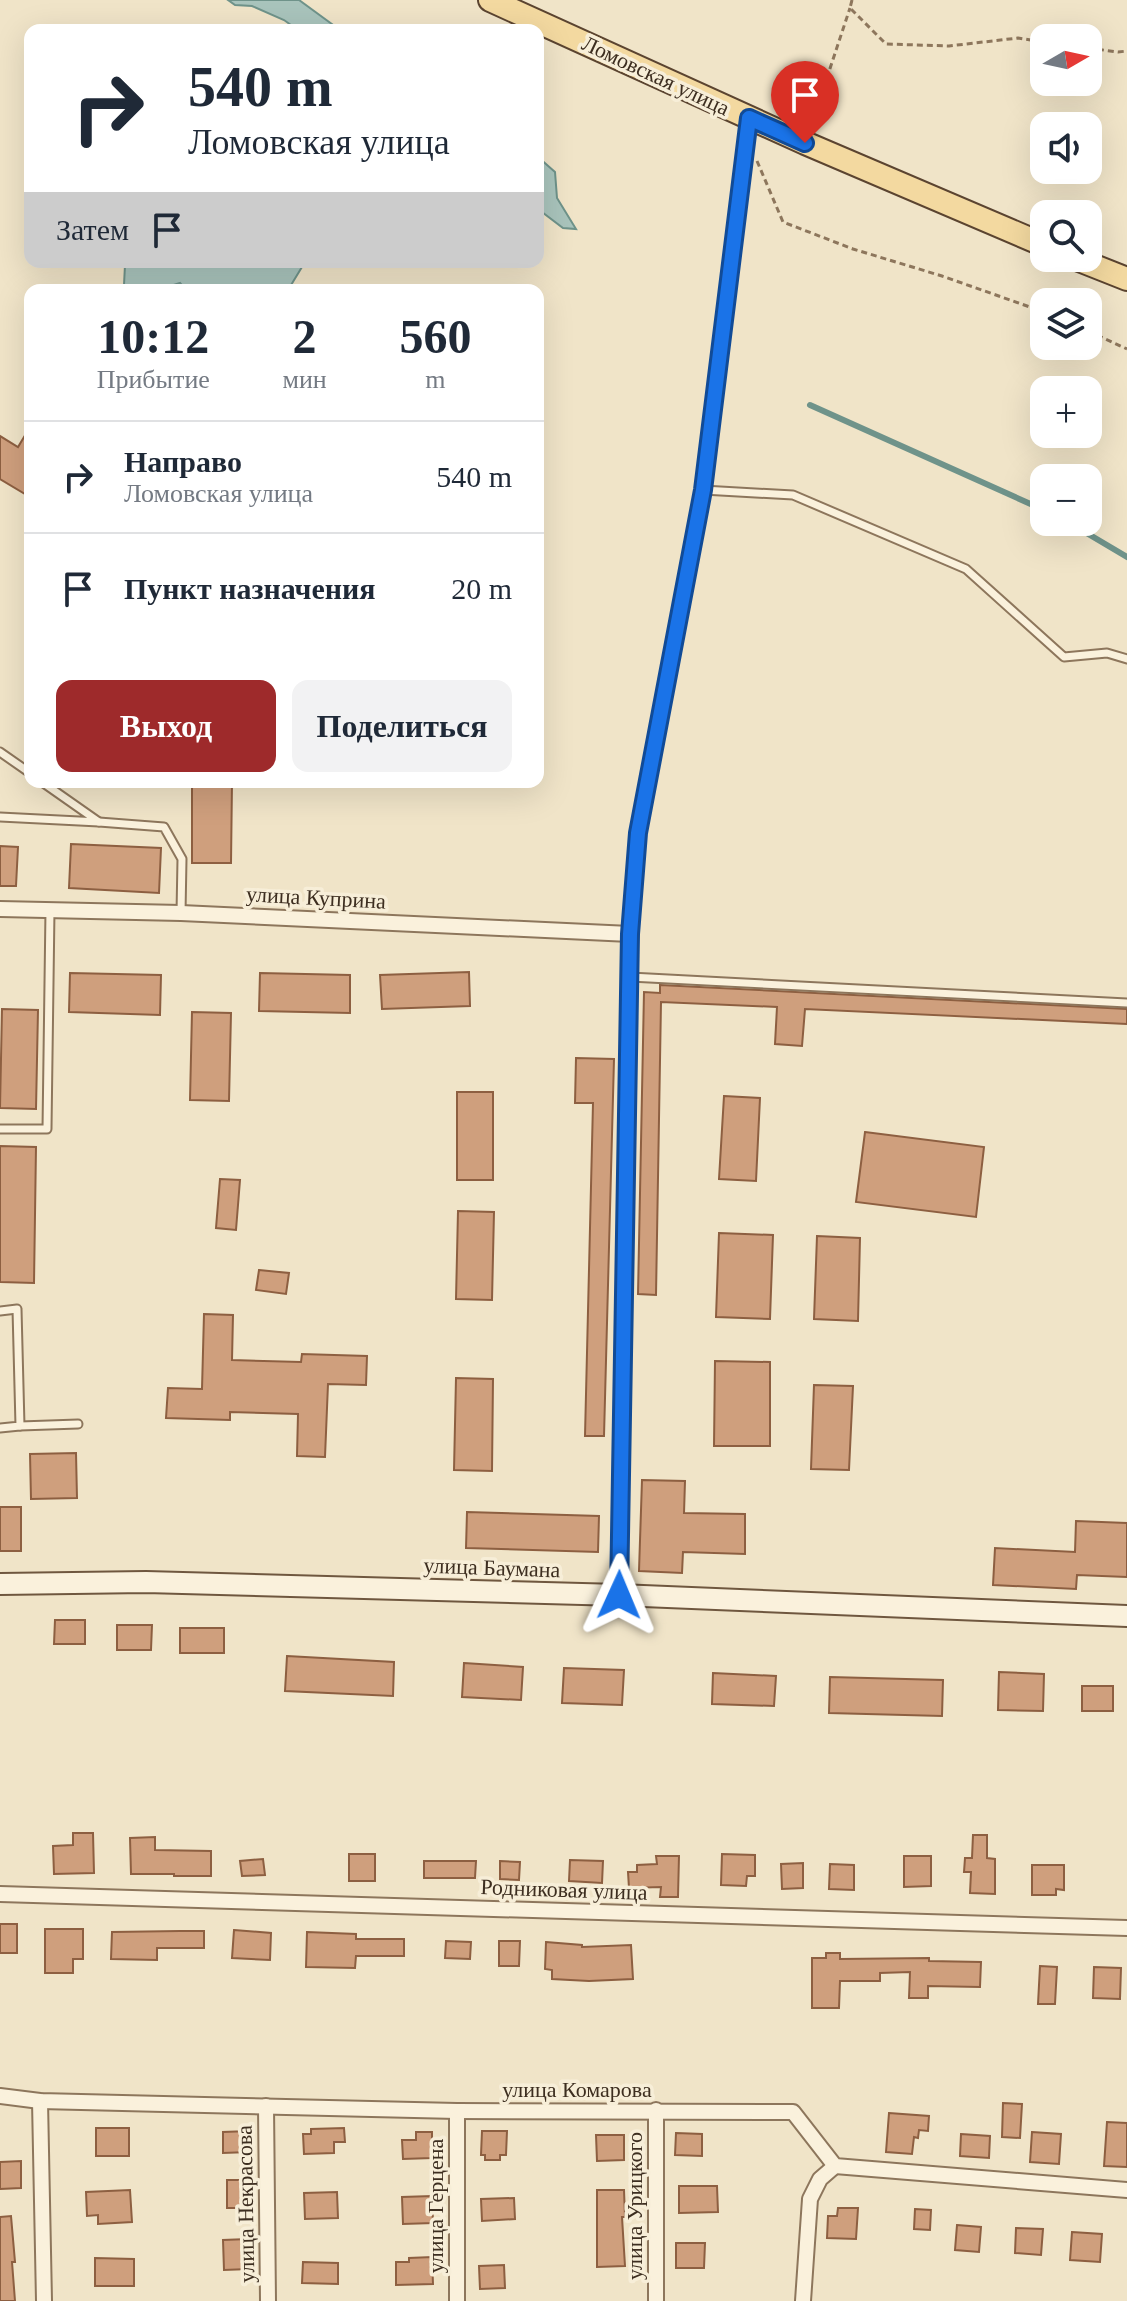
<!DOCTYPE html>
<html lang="ru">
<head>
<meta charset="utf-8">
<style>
  body { margin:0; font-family:"Times New Roman",serif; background:#f2f2f3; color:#1f2937; height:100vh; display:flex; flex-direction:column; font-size:30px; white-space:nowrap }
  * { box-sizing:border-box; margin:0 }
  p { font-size:26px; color:#747a83 }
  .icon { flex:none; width:44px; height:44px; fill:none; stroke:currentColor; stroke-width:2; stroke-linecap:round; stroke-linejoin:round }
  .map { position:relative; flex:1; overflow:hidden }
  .sheet { position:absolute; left:24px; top:284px; width:520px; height:504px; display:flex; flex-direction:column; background:#fff; border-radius:16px; box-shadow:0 8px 32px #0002 }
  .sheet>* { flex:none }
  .hud { position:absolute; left:24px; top:24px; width:520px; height:244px; border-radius:16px; box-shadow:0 8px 32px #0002; background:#fff; color:#1f2937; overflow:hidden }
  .needle { width:52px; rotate:81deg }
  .controls { position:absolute; left:1030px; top:24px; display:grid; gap:16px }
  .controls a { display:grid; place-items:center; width:72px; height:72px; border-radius:16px; background:#fff; box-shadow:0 8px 32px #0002; font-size:40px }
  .pin { position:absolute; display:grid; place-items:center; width:68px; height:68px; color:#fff; margin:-82px -34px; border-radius:50% 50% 50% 0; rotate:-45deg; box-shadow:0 0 8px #0007 }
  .pin .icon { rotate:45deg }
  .me { position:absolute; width:88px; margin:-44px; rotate:1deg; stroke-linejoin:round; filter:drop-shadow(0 0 6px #0008) }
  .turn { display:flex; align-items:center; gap:28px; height:168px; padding:0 32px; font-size:36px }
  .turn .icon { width:104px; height:104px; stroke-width:2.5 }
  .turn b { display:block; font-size:56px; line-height:68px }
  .then { display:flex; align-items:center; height:76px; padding:0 32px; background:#0003; gap:16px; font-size:30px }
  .eta { display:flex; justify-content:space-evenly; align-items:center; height:136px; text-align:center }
  .eta b { font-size:48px; font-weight:600; line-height:56px }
  .primary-button { display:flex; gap:16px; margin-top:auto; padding:16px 32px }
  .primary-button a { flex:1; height:92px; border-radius:16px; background:#9e2a2b; color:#fff; font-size:32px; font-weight:600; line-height:92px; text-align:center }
  .primary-button a+a { background:#f2f2f3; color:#1f2937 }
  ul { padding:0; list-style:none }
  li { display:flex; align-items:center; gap:24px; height:112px; padding:0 32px; border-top:2px solid #e0e1e3 }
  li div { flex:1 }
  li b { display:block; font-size:30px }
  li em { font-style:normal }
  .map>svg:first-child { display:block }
</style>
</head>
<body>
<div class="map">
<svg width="1127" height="2301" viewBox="0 0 1127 2301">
  <rect width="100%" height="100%" fill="#f0e4c8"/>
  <g fill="#a9c4bc" stroke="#6f938a" stroke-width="2">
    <polygon points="228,0 299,0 340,30 298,30 284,20 252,6 235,5"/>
    <polygon points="538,157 555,172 557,198 576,229 563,228 538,209"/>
    <polygon points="119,262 305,262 288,290 186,290 180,283 158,290 130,290 124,285 125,265"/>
  </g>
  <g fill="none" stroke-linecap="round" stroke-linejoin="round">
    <g stroke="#6f938a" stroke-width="6">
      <polyline points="810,405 1044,510"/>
      <polyline points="1068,522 1127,557"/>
    </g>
  </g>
  <g fill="#cf9f7d" stroke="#8d5f41" stroke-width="2">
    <polygon points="30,427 30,497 0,479 0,436 18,447"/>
    <polygon points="192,782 232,782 231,863 192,863"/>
    <polygon points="71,844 161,848 159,893 69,888"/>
    <polygon points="0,846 18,847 16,886 0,886"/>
    <polygon points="469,972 470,1006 382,1009 380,975"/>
    <polygon points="70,973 161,975 160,1015 69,1012"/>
    <polygon points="260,973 350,975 350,1013 259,1011"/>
    <polygon points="660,985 1127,1009 1127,1024 805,1009 802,1046 775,1044 777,1007 661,1002 656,1295 638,1294 644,992 660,993"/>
    <polygon points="2,1009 38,1010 36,1109 0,1108"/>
    <polygon points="192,1012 231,1013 229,1101 190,1100"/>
    <polygon points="576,1058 614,1059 604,1436 585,1436 593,1103 575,1103"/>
    <rect x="457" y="1092" width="36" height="88"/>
    <polygon points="724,1096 760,1098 756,1181 719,1179"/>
    <polygon points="865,1132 984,1147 976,1217 856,1202"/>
    <polygon points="0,1146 36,1147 34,1283 0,1282"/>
    <polygon points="220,1179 240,1180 236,1230 216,1228"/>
    <polygon points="458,1211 494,1212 492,1300 456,1299"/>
    <polygon points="719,1233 773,1235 770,1319 716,1317"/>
    <polygon points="817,1236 860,1238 858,1321 814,1319"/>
    <polygon points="259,1270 289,1273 286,1294 256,1290"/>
    <polygon points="204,1314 233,1315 232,1360 301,1362 302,1354 367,1356 366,1385 328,1384 325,1457 297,1456 298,1414 230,1412 230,1420 166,1418 168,1388 202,1389"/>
    <polygon points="715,1361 770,1362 770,1446 714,1446"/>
    <polygon points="456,1378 493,1379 492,1471 454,1470"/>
    <polygon points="814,1385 853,1386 849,1470 811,1469"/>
    <polygon points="76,1453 77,1498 31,1499 30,1454"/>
    <polygon points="642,1480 685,1481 684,1513 745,1514 745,1554 683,1552 682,1573 639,1571"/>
    <rect x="0" y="1507" width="21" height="44"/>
    <polygon points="467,1512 599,1516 598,1552 466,1548"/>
    <polygon points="1076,1521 1127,1523 1127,1577 1077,1575 1076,1589 993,1585 995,1548 1075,1552"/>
    <polygon points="55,1620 85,1620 85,1644 54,1644"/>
    <polygon points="117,1625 152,1625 151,1650 117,1650"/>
    <rect x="180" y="1628" width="44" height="25"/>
    <polygon points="287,1656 394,1662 393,1696 285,1691"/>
    <polygon points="464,1663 523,1667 521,1700 462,1697"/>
    <polygon points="564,1668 624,1670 622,1705 562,1703"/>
    <polygon points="999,1672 1044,1674 1043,1711 998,1710"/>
    <polygon points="713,1673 776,1676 774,1706 712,1704"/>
    <polygon points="830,1677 943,1680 942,1716 829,1713"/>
    <rect x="1082" y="1686" width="31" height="25"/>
    <polygon points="73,1833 93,1833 94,1873 54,1874 53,1846 73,1845"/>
    <polygon points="973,1835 987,1835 987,1858 995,1859 995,1894 970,1893 971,1872 964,1872 965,1858 972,1858"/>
    <polygon points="155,1837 155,1850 211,1851 211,1876 174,1876 174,1874 131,1874 130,1838"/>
    <rect x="349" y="1854" width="26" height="27"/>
    <polygon points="722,1854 755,1855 755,1876 747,1876 746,1886 721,1885"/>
    <polygon points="656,1856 679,1856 678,1897 660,1897 661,1887 629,1888 628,1872 637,1872 637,1865 657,1864"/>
    <polygon points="904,1856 931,1856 931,1886 904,1887"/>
    <polygon points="263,1859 265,1875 242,1876 240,1861"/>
    <polygon points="570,1860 603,1861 602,1883 569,1881"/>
    <polygon points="424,1861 476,1861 475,1878 424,1878"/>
    <polygon points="500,1861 520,1862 519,1880 500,1879"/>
    <polygon points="803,1863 803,1888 782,1889 781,1864"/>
    <polygon points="830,1864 854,1865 854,1890 829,1889"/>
    <polygon points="1032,1865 1064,1865 1064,1890 1056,1889 1056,1895 1032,1895"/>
    <rect x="0" y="1924" width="17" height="29"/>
    <polygon points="45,1929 83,1929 83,1959 73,1959 73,1973 45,1973"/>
    <polygon points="234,1930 271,1933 270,1960 232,1958"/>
    <polygon points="180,1931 204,1931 204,1948 157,1948 157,1960 111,1959 112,1932"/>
    <polygon points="307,1932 356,1934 356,1939 404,1939 404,1956 356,1956 355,1968 306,1967"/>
    <polygon points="446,1941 471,1942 470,1959 445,1958"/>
    <polygon points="499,1941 520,1941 519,1966 499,1966"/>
    <polygon points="546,1942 582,1945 582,1947 631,1945 633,1979 589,1981 552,1979 552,1970 545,1969"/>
    <polygon points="826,1953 840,1953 840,1959 929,1958 929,1961 981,1962 980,1987 928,1986 928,1998 909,1998 910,1972 880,1973 880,1981 840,1981 839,2008 812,2008 812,1958 826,1958"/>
    <polygon points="1040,1966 1057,1967 1055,2004 1038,2004"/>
    <polygon points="1094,1967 1121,1968 1120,1999 1093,1998"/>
    <polygon points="1003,2103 1022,2104 1020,2138 1002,2137"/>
    <polygon points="889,2113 929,2116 928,2131 919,2130 918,2138 914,2137 912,2154 886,2152"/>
    <polygon points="1107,2122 1127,2123 1127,2167 1104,2166"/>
    <rect x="96" y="2128" width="33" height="28"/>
    <polygon points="344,2128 345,2142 334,2142 334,2153 304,2154 303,2134 311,2134 311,2129"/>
    <polygon points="249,2131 249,2152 223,2153 223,2132"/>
    <polygon points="482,2131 507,2131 506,2155 500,2155 500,2160 485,2160 485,2155 481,2155"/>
    <polygon points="416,2132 432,2132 432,2158 403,2159 402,2140 416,2140"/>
    <polygon points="1032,2132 1061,2134 1059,2164 1030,2162"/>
    <polygon points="676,2133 702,2134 702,2156 675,2155"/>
    <polygon points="961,2134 990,2136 989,2158 960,2156"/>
    <polygon points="596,2135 624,2135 624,2160 597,2161"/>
    <polygon points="21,2161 21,2188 0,2189 0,2162"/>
    <polygon points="227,2180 242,2180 242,2184 250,2184 250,2208 227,2208"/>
    <polygon points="679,2186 717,2186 718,2212 679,2213"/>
    <polygon points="130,2190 132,2222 98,2224 98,2215 87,2216 86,2192"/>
    <polygon points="597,2190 624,2190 625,2217 622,2217 625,2266 597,2267"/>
    <polygon points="337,2192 338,2218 305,2219 304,2193"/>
    <polygon points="432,2196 433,2223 403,2224 402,2197"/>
    <polygon points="514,2198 515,2219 482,2221 481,2199"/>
    <polygon points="838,2208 858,2208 856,2239 827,2238 828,2216 837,2216"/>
    <polygon points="915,2209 931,2210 930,2230 914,2229"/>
    <polygon points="11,2216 15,2262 12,2262 15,2301 0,2301 0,2217"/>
    <polygon points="957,2225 981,2227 979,2252 955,2250"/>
    <polygon points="1016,2228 1043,2229 1041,2255 1015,2253"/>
    <polygon points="1072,2232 1102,2234 1100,2262 1070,2260"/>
    <polygon points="248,2239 249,2269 224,2270 223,2240"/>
    <polygon points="676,2243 705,2243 704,2268 676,2268"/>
    <polygon points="432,2257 433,2284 396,2285 396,2262 409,2262 409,2258"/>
    <polygon points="95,2258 134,2259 134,2286 95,2286"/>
    <polygon points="303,2262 338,2263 338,2284 302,2283"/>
    <polygon points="504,2265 505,2288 480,2289 479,2266"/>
  </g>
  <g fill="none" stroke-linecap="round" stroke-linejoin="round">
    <defs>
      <g id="lane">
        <polyline points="703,490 793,495 966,569 1064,657 1107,653 1127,659"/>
        <polyline points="0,752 30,773"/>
        <polyline points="0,817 99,822 42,782"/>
        <polyline points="99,822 164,827 182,859 181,913"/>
        <polyline points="630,977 1127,1003"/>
        <polyline points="0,1129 47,1129 50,910"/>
        <polyline points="0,1311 17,1309 20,1426 0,1428"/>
        <polyline points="20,1426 78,1424"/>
        <polyline points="619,1594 630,934 638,833 703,490 749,120"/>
      </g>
      <g id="street">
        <polyline points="0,909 181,913 630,934"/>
        <polyline points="0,1894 1127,1928"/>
        <polyline points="0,2096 40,2101 457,2111 793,2112 835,2166 1127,2190"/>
        <polyline points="40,2101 44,2301"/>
        <polyline points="266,2106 268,2301"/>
        <polyline points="656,2110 656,2301"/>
        <polyline points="457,2111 457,2301"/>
        <polyline points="803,2301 810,2199 820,2179 835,2166"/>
      </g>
      <polyline id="secondary" points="0,1584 146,1582 619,1595 1127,1616"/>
      <g id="primary">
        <polyline points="490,0 805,143 1044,245"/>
        <polyline points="1074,258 1127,279"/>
      </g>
    </defs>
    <use href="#lane" stroke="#8d765c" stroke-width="11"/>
    <use href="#street" stroke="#8d765c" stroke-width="18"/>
    <use href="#secondary" stroke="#6f573f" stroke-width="24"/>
    <use href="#primary" stroke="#5b4430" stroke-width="26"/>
    <g stroke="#8d765c" stroke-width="3" stroke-dasharray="6 4" stroke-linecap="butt">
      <polyline points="852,0 850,8 886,44 949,46 1018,38 1044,42"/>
      <polyline points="1088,48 1118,52 1127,51"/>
      <polyline points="811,126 850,8"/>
      <polyline points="757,161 783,222 853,249 942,276 1044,312"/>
      <polyline points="1088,331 1127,349"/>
    </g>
    <use href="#lane" stroke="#faf1dc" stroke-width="7"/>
    <use href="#street" stroke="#faf1dc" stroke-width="14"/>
    <use href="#secondary" stroke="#faf1dc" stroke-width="20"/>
    <use href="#primary" stroke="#f3d9a0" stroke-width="22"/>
  </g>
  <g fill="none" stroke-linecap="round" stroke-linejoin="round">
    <defs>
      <polyline id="route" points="619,1595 630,934 638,833 703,490 749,118 805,143"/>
    </defs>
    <use href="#route" stroke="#114b97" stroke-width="20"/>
    <use href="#route" stroke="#1a73e8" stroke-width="14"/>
  </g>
  <g text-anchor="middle" stroke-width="7" stroke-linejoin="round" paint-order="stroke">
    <g font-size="22" fill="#3d2e20" stroke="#f7eed8">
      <text transform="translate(656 75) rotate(25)" y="8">Ломовская улица</text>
      <text transform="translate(316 897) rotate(3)" y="8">улица Куприна</text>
      <text transform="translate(492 1567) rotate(2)" y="8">улица Баумана</text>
      <text transform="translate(564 1889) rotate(2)" y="8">Родниковая улица</text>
      <text x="577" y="2097">улица Комарова</text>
      <text transform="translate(245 2204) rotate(-91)" y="8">улица Некрасова</text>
      <text transform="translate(435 2206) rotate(-90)" y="8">улица Герцена</text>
      <text transform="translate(634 2206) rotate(-90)" y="8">улица Урицкого</text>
    </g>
  </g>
</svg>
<div class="controls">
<a><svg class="needle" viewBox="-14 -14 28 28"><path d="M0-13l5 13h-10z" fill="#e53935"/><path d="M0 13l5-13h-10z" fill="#747a83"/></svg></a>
<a><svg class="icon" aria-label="sound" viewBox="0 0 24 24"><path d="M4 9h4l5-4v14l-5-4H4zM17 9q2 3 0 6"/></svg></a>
<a><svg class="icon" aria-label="search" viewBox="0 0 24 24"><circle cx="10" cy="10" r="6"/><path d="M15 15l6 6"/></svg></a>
<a><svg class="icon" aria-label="layers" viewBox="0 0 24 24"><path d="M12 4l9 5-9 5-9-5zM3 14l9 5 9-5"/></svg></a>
<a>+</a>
<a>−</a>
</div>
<div class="pin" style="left:805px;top:143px;background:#d93025"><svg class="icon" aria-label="arrive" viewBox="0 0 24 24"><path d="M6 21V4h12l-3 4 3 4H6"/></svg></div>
<svg class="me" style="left:619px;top:1595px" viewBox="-20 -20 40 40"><path d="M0-17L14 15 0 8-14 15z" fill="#1a73e8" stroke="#fff" stroke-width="4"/></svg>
<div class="hud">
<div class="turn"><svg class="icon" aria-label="right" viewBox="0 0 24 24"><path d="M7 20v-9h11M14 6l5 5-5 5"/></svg><div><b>540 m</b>Ломовская улица</div></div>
<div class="then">Затем<svg class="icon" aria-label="arrive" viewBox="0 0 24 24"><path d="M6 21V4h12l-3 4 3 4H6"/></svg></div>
</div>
<section class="sheet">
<div class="eta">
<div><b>10:12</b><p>Прибытие</p></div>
<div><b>2</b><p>мин</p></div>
<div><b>560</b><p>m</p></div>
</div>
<ul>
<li><svg class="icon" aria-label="right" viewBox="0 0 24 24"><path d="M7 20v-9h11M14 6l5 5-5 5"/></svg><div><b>Направо</b><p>Ломовская улица</p></div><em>540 m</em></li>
<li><svg class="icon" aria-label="arrive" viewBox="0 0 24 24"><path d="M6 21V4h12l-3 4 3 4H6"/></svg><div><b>Пункт назначения</b></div><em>20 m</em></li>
</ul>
<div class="primary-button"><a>Выход</a><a>Поделиться</a></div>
</section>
</div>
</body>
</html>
